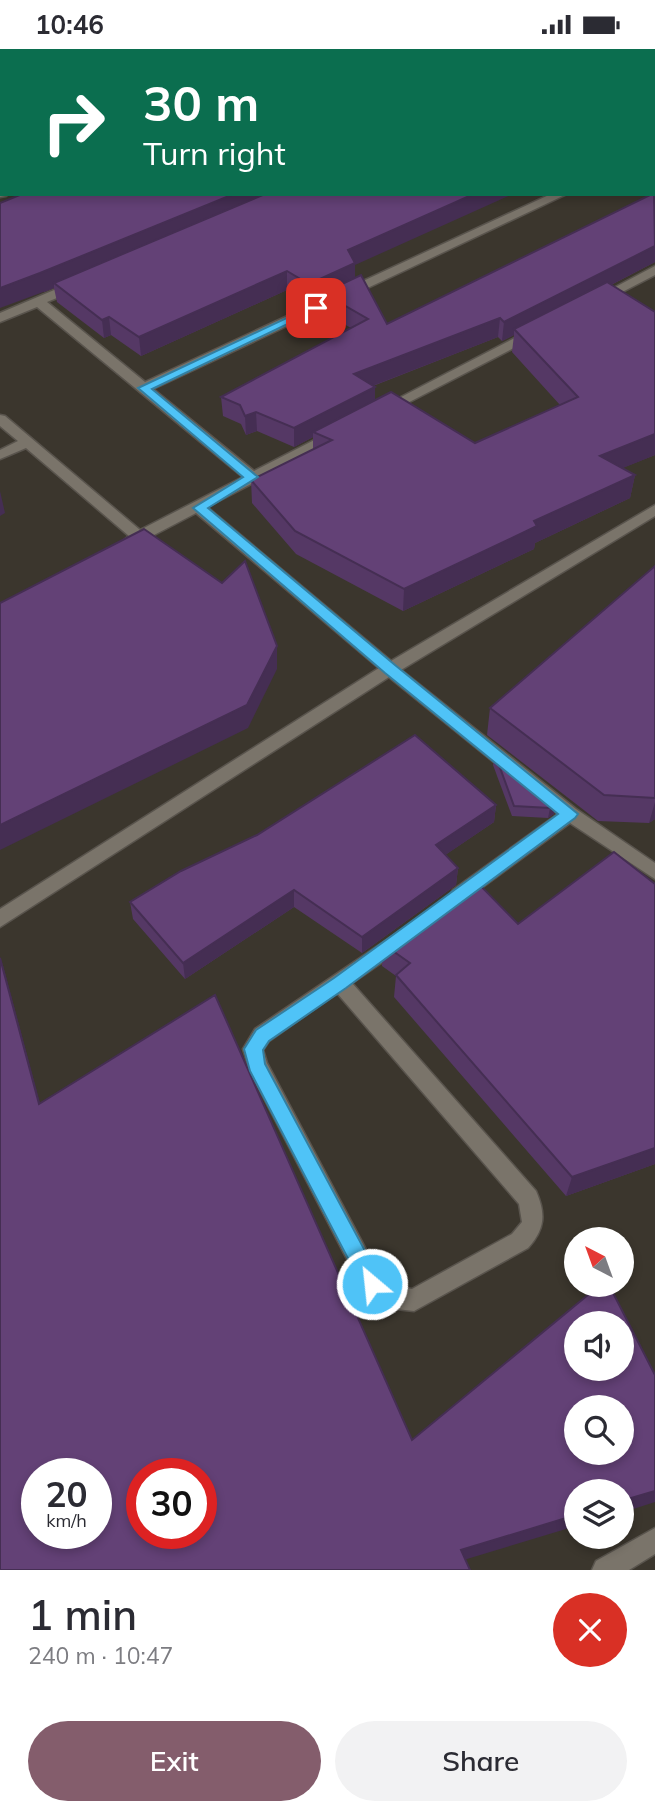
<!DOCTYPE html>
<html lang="en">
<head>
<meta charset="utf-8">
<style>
  body { margin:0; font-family:Mulish,sans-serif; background:#f2f2f3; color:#2b2b33; height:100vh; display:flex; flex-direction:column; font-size:26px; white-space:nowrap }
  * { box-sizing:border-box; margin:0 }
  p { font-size:23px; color:#7c7c81 }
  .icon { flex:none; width:38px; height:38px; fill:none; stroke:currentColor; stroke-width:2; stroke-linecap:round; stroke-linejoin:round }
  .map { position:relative; height:1521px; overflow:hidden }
  .side { display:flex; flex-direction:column; background:#fff; flex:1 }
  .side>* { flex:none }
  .guide { position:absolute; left:0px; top:0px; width:656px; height:147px; box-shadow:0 4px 10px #0003; background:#0b6e4f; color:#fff; overflow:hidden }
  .needle { width:46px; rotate:319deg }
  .buttons { position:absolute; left:564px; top:1178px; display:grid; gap:14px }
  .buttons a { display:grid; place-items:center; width:70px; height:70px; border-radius:50%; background:#fff; box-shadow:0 4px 10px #0003; font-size:35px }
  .speed { position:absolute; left:21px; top:1409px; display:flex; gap:14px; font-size:35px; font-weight:700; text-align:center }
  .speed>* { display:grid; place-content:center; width:91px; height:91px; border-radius:50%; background:#fff; box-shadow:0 4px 10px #0003; line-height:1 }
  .speed small { font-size:18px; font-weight:400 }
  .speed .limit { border:10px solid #d22; background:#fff; color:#111 }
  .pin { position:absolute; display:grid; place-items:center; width:60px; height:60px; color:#fff; margin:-30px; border-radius:14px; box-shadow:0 4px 10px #0006 }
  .me { position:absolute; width:77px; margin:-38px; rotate:332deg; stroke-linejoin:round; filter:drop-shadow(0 0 5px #0008) }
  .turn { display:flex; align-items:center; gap:24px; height:147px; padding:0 28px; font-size:32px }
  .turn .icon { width:91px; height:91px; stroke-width:2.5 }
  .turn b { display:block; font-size:49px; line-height:60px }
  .round { display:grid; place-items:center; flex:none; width:74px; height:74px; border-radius:37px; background:#f2f2f3 }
  .head { display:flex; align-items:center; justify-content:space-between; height:119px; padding:0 28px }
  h1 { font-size:42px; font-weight:600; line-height:52px }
  .primary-button { display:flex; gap:14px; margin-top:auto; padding:14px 28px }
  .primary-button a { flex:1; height:80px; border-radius:42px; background:#845d6c; color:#fff; font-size:28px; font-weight:600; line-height:80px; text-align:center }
  .primary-button a+a { background:#f2f2f3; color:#2b2b33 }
  .status { display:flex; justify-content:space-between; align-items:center; height:49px; padding:0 35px; background:#fff; direction:ltr }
  .status svg { height:19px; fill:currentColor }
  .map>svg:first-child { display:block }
</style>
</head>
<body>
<div class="status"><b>10:46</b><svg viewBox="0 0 49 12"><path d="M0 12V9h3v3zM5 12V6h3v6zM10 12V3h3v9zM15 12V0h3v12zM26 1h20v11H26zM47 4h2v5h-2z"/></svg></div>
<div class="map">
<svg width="655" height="1521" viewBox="0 0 655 1521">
  <rect width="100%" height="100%" fill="#3b362d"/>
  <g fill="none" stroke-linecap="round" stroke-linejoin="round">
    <defs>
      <g id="street">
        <polygon points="376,0 390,0 375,2"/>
        <polygon points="655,98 655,105 654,105 654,98"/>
        <polygon points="0,142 2,145 8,145 6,147 0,148"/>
        <polygon points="551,145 567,145 153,340 254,422 328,384 338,384 338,390 207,458 391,612 655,456 655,467 401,621 576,760 655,814 655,830 570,774 465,851 459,853 453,851 450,846 453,841 558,765 389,628 0,878 0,860 379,619 196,464 133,497 123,497 121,494 129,487 26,399 0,410 0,401 18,392 0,377 0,366 5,367 140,481 243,428 37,258 0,273 0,264 73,233 81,233 81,239 47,253 145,333"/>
        <polygon points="655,217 655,226 601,254 593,254 591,251"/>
        <polygon points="532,280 538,284 537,287 388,364 378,364 376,361"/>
        <path d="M400 882 407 884 409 890 407 896 352 934 536 1142C546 1165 545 1180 528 1199L414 1262 387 1259 364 1243 250 1022 243 1000 255 980ZM337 944 519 1155 522 1173 512 1185 412 1240 392 1237 380 1227 267 1014 263 1001 269 992Z"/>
        <polygon points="655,1479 655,1505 629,1521 592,1521 596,1512"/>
      </g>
    </defs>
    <use href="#street" stroke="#59544d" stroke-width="3"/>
    <use href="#street" fill="#7a746a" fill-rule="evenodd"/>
  </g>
  <g fill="#553865" fill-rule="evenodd">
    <path d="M655 144V213L611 236 655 263V406L622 419 635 426 630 449 535 494 534 500 403 562 296 505 252 454 251 431 313 400V388L294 398 257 382 246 386 241 375 223 367 221 348 351 279 323 263V247L309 254 287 241 141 307 111 286 104 289 57 253 54 239 44 243 22 145 355 216V229L387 275ZM514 286 512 303 560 356 475 394 375 352V338L373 337 498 288 502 292Z"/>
    <polygon points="655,517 655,770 649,774 598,772 487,686 490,659"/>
    <polygon points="495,705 556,754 554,765 548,769 512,767 493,716"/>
    <polygon points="496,756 494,773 445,806 458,819 456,836 362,904 294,858 185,930 133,870 130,853"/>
    <polygon points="655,835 655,1115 566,1147 394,948 396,927 382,917 383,895 518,875"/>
  </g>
  <g fill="#452e53">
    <polygon points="2,80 2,99 0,100 0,81"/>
    <polygon points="234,145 279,145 54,234 54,239 0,259 0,239"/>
    <polygon points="474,145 513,145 355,216 355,233 323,244 323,247 309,254 309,235 348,201"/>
    <polygon points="655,197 655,213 518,284 514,280 514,286 502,292 504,273"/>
    <polygon points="287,222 287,241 141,307 139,288"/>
    <polygon points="109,268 111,286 104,289 102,271"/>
    <polygon points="500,269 498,288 354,344 354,325"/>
    <polygon points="375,338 375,357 313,383 313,388 294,398 294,379"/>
    <polygon points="256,363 257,382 246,386 245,367"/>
    <polygon points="655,385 655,406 596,430 600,407"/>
    <polygon points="635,426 630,449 535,494 534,500 403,562 404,540 534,472"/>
    <polygon points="0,442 5,464 0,467"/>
    <polygon points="277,597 277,620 248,679 0,801 0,776"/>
    <polygon points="655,753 655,770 649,774"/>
    <polygon points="556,754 554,765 548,769 550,759"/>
    <polygon points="496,756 494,773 435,813 436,796"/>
    <polygon points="458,819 456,836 362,904 362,888"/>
    <polygon points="294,841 294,858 185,930 183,914"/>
    <polygon points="0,907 4,920 46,1076 39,1055"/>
    <polygon points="655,1099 655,1115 566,1147 572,1128"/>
    <polygon points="655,1442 655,1453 621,1464 621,1452"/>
    <polygon points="576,1466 576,1477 457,1513 461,1501"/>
  </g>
  <g fill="#634176" stroke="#452e53" stroke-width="2" fill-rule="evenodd">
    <polygon points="0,0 330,0 333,2 2,2 2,80 0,81"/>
    <polygon points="425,0 655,0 655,51 654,2 419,2"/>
    <polygon points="654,144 655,197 504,273 500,269 354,325 375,338 294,379 256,363 245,367 240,356 221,348 368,270 323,244 361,226 387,275"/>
    <polygon points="22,145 234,145 40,224 0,239 0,154"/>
    <polygon points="265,145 474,145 348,201 355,214 309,235 287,222 139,288 109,268 102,271 54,234"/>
    <polygon points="607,233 655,263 655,385 600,407 635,426 534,472 537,477 404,540 295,482 251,431 332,391 313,383 391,343 475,394 578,348 514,280"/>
    <polygon points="144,480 222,534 245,512 277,597 247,656 0,776 0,554"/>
    <polygon points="655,517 655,749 604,746 490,659"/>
    <polygon points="415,686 496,756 436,796 458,819 362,888 294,841 183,914 130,853 181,822 257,786"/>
    <polygon points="495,705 556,754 550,759 514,757"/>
    <polygon points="614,803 655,835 655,1099 572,1128 396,926 410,914 383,895 473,829 518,875"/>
    <path d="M0 909 39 1055 215 946 412 1391 600 1236H609L655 1326V1442L621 1452V1442H576V1466L461 1501 470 1521H0ZM576 1274H621V1320H576ZM576 1358H621V1404H576ZM37 1424H96V1484H37ZM142 1424H201V1484H142Z"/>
  </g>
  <polygon fill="#4fc3f7" stroke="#337fa1" stroke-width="2" points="312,257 321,259 152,340 258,428 208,459 395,616 578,765 575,769 346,939 269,992 263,1001 265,1015 379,1228 382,1235 379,1242 372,1245 365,1242 250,1022 244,1000 256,981 334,929 558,765 385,624 193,459 243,428 138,339"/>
</svg>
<div class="buttons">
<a><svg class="needle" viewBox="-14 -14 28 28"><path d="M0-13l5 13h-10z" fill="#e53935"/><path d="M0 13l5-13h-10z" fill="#7c7c81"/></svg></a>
<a><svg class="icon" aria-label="sound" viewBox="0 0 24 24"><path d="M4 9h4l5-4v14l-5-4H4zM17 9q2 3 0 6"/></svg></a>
<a><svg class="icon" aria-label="search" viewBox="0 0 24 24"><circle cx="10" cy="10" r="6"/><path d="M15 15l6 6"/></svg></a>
<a><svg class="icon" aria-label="layers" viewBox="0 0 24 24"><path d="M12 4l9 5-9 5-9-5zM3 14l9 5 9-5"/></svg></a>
</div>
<div class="speed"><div>20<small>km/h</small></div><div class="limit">30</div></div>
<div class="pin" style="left:316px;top:259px;background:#d93025"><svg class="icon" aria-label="arrive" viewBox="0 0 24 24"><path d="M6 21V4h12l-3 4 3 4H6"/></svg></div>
<svg class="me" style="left:372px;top:1235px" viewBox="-20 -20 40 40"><circle r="17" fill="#4fc3f7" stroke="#fff" stroke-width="3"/><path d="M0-11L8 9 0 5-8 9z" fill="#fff"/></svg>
<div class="guide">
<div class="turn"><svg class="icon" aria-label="right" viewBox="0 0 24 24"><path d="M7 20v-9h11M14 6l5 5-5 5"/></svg><div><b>30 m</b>Turn right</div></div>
</div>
</div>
<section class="side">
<div class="head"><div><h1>1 min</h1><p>240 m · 10:47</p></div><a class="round" style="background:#d93025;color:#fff"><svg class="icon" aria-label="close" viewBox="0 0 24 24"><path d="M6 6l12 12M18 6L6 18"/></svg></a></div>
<div class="primary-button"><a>Exit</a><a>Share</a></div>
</section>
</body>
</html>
